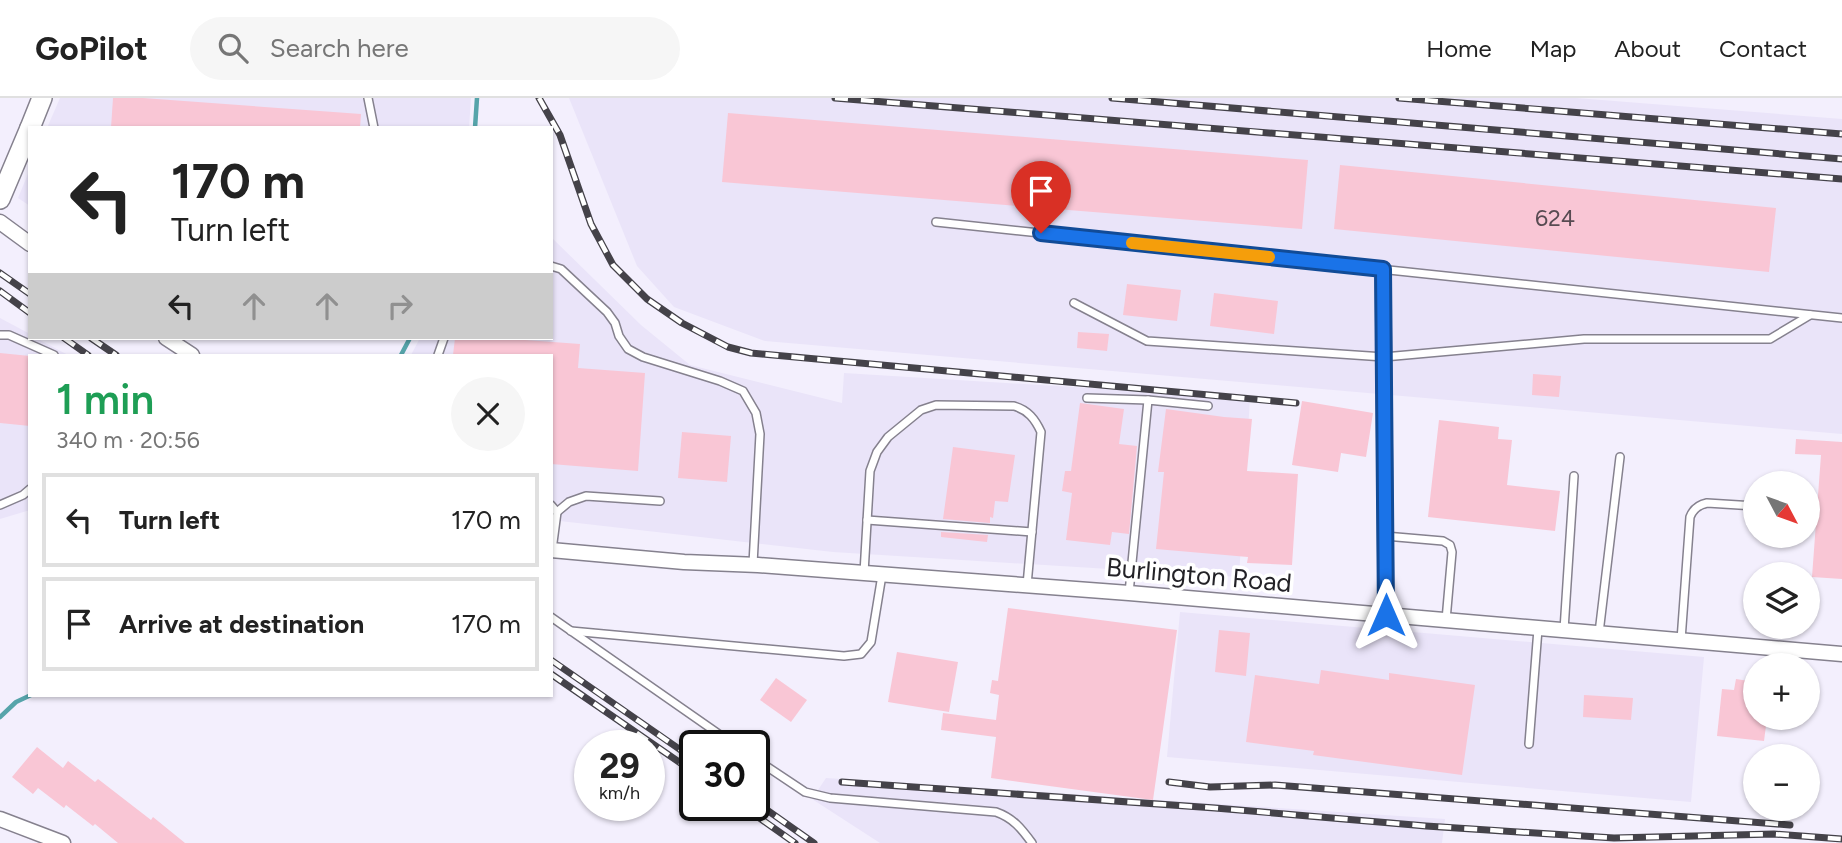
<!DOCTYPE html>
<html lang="en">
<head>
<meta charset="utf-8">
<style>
  body { margin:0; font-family:Figtree,sans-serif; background:#f6f6f6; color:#222; height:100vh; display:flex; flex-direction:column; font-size:26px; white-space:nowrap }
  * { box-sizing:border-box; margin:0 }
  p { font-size:23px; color:#767676 }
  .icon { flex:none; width:38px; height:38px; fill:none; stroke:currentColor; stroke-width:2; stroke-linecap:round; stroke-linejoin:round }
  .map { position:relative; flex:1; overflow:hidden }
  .side { position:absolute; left:28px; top:256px; width:525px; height:343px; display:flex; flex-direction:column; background:#fff; border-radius:0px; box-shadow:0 2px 5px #0004 }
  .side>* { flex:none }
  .banner { position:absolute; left:28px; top:28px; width:525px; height:214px; border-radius:0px; box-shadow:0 2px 5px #0004; background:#fff; color:#222; overflow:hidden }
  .needle { width:46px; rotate:131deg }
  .tools { position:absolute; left:1743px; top:373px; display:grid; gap:14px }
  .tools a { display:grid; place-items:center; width:77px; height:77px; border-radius:50%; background:#fff; box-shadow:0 2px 5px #0004; font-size:35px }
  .speed { position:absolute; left:574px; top:632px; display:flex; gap:14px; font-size:35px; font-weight:700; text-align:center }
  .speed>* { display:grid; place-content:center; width:91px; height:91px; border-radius:50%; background:#fff; box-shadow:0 2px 5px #0004; line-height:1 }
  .speed small { font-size:18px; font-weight:400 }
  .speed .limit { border:4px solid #111; border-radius:10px; background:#fff; color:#111 }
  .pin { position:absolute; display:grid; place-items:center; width:60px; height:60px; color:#fff; margin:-72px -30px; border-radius:50% 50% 50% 0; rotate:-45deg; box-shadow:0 0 7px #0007 }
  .pin .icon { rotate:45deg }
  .me { position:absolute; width:77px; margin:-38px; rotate:0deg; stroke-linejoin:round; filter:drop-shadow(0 0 5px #0008) }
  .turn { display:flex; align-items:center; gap:24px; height:147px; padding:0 28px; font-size:32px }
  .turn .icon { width:91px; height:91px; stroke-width:2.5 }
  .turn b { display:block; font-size:49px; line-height:60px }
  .lanes { display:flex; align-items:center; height:66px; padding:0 28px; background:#0003; justify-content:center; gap:35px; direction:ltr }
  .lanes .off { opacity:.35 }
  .round { display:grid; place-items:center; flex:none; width:74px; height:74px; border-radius:37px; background:#f6f6f6 }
  .headline { display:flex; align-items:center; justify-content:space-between; height:119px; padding:0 28px }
  h1 { font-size:42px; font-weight:600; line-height:52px; color:#1e9e55 }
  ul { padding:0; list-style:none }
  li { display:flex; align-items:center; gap:21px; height:94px; margin:0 14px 10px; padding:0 14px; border:4px solid #e0e0e0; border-radius:0px }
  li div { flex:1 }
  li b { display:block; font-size:26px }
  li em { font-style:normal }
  header { display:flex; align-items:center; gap:42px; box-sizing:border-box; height:98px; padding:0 35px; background:#fff; border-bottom:2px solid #e0e0e0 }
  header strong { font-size:33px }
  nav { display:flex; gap:38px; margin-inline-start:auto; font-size:24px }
  .search { width:490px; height:63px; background:#f6f6f6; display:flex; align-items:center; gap:18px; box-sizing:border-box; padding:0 24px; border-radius:38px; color:#767676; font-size:26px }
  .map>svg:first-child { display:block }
</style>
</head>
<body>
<header>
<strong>GoPilot</strong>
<div class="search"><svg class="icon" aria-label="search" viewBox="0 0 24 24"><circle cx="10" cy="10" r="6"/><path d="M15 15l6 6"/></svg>Search here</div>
<nav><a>Home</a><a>Map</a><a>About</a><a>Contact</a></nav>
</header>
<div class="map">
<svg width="1842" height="745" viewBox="0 0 1842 745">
  <rect width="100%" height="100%" fill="#f3effd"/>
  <g fill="#eae4f9">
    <polygon points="60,0 471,0 469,30 47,30"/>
    <polygon points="569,0 1576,0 1842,21 1842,336 765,243 674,209 637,168"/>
    <polygon points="30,71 30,108 18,100"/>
    <polygon points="551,139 641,227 690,267 842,305 844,275 1250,300 1239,479 833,454 551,422 551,257 411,257 420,240 551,240"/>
    <polygon points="0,220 30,236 30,240 36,240 68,257 30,257 30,412 0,421"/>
    <polygon points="1180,514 1704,559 1691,704 1167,659"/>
    <polygon points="826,680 1445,721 1442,745 880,745 812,701"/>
  </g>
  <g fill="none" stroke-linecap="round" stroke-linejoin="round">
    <g stroke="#56a4aa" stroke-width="4.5">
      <polyline points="475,30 477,0"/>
      <polyline points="401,257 410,240"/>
      <polyline points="0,619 16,604 31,597"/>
    </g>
  </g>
  <g fill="#f9c6d5">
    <polygon points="113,0 143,0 361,16 360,30 111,30"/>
    <polygon points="728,15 1308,62 1302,131 722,84"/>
    <polygon points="1340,67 1776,110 1769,174 1334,131"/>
    <polygon points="1127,186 1181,192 1177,223 1123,217"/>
    <polygon points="1214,195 1278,203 1274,236 1210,228"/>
    <polygon points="1078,234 1109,236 1107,253 1077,250"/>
    <polygon points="455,240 496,240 580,246 578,270 645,275 638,373 551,366 551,257 453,257"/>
    <polygon points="0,255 30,258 30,328 0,325"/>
    <polygon points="1533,276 1561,278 1559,299 1532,297"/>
    <polygon points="1302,303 1373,315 1366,359 1341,355 1338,374 1292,367"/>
    <polygon points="1080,305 1124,311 1119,346 1137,348 1129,436 1112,434 1110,447 1066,442 1072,395 1062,393 1065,373 1071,373"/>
    <polygon points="1166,311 1224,319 1252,321 1247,373 1298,376 1292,467 1247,465 1248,459 1156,451 1164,374 1158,374"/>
    <polygon points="1439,322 1499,329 1498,341 1512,342 1507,387 1560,393 1555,433 1428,419"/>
    <polygon points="682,334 731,338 727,384 678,380"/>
    <polygon points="1796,341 1842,344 1842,481 1812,479 1821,357 1795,356"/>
    <polygon points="953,349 1015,357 1008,404 995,403 993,420 990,419 990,425 943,421"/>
    <polygon points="941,434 988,437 987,444 941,439"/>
    <polygon points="1008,510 1177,532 1153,702 991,680 996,639 941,632 943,615 996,622 999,597 990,595 992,582 998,583"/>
    <polygon points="1219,532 1250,535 1246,578 1215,574"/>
    <polygon points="897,554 958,564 949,614 888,604"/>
    <polygon points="1321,572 1389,582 1389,575 1475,587 1462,677 1313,657 1314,653 1246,644 1255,577 1319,586"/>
    <polygon points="776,580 807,602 791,624 760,602"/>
    <polygon points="1736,581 1755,584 1755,620 1767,620 1764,643 1717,638 1722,591 1734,592"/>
    <polygon points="1584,597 1633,600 1631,622 1583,619"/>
    <polygon points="37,649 63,670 68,663 95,684 98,681 151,722 153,719 185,745 118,745 95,726 93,728 66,707 64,710 38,690 33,696 12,679"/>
  </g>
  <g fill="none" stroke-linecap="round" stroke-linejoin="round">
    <defs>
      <g id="service">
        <polyline points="368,0 374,30"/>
        <polyline points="936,124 1842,220"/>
        <polyline points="551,168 561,171 607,214 615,225 619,238 628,251 643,259 720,283 743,293 756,315 760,336 753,466"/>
        <polyline points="1074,205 1147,243 1384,259 1584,241 1770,241 1810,217"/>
        <polyline points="0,237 9,237 54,257"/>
        <polyline points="438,257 444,240"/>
        <polyline points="1087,300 1148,302"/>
        <polyline points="0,407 23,397 30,391"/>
        <polyline points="551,407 557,414 552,452"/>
        <polyline points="557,414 569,404 586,398 660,403"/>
        <polyline points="867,422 1032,434"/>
        <polyline points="1385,438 1443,443 1450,447 1452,454 1446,522"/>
        <path d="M864 475 870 373 877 354 888 339 921 312 936 307 1014 308C1028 312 1035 321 1041 334L1027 487"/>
        <polyline points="1129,495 1148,302 1208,308"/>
        <polyline points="551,519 736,648"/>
        <polyline points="1564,532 1574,378"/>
        <polyline points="571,533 844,558 861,556 871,544 882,477"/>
        <polyline points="1599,535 1620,359"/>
        <path d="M1681 542 1690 419C1693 411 1698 407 1707 405L1755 408"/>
        <polyline points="1529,646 1538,531"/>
        <path d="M754 660 805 694 830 700 996 714C1013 720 1021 730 1032 745"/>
      </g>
      <g id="minor">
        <polyline points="0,124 30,146"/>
        <polyline points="1383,171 1386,517"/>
        <polyline points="166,240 192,257"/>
        <polyline points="551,452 684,464 758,467 1129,495 1842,556"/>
        <polyline points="0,721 63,745"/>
      </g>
      <g id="secondary">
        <polyline points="30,30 42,0"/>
        <polyline points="0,101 30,30"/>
      </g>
    </defs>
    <use href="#service" stroke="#85818e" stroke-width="10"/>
    <use href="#minor" stroke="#85818e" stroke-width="17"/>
    <use href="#secondary" stroke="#85818e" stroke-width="22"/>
    <use href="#service" stroke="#fff" stroke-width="7"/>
    <use href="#minor" stroke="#fff" stroke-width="14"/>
    <use href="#secondary" stroke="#fff" stroke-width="19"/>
    <defs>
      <g id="rail">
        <polyline points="539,0 560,37 591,126 613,167 647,201 682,225 728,249 751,255 1296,305"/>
        <polyline points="835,0 1842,81"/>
        <polyline points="1112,0 1842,61"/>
        <polyline points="1399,0 1842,36"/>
        <polyline points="0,175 30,196"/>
        <polyline points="0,193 30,215"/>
        <polyline points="64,240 88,257"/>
        <polyline points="91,240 116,257"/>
        <polyline points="551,562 695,662"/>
        <polyline points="551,576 695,675"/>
        <polyline points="842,684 1215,710 1426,728 1614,740 1774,736 1842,741"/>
        <polyline points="1169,684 1210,689 1275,687 1790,727"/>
        <polyline points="754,703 814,745"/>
        <polyline points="741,707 795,745"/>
      </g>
    </defs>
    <use href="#rail" stroke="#444249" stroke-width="7"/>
    <use href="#rail" stroke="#fff" stroke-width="4.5" stroke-dasharray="13" stroke-linecap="butt"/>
  </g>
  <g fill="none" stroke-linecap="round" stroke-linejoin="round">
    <defs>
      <polyline id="route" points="1041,135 1383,171 1386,517"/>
    </defs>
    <use href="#route" stroke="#114b97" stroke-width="18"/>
    <use href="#route" stroke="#1a73e8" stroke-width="12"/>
    <polyline stroke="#f59e0b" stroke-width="12" points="1132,145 1269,159"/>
  </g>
  <g text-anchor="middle" stroke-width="7" stroke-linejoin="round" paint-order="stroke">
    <g font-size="23" fill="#584b52">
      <text x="1555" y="128">624</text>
    </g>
    <g font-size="26" fill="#232227" stroke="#fff">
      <text transform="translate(1199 477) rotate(5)" y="9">Burlington Road</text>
    </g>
  </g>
</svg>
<div class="tools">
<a><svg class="needle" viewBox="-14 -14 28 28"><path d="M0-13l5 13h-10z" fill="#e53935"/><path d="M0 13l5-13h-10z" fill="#767676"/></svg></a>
<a><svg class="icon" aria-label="layers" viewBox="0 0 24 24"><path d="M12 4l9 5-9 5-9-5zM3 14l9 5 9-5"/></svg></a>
<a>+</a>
<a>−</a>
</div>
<div class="speed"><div>29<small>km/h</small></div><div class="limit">30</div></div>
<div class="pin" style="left:1041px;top:135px;background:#d93025"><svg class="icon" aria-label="arrive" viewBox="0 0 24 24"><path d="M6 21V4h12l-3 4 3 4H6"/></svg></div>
<svg class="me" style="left:1386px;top:517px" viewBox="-20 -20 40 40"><path d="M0-17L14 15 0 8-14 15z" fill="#1a73e8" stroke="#fff" stroke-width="4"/></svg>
<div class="banner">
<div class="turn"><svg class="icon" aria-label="left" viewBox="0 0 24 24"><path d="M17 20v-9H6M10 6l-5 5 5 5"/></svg><div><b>170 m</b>Turn left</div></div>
<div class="lanes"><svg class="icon" aria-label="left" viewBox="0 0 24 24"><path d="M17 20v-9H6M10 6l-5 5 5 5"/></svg><svg class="icon off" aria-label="ahead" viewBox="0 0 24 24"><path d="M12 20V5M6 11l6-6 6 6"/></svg><svg class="icon off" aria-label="ahead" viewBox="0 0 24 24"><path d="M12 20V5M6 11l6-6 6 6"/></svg><svg class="icon off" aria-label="right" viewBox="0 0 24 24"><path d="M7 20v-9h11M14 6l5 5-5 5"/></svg></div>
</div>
<section class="side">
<div class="headline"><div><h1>1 min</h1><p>340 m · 20:56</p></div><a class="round"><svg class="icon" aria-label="close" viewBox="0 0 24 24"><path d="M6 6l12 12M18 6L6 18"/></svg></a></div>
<ul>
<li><svg class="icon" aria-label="left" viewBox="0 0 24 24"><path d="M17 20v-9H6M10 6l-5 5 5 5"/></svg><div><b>Turn left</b></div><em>170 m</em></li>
<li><svg class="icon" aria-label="arrive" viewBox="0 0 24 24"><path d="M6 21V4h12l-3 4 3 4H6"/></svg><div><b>Arrive at destination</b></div><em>170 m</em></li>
</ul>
</section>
</div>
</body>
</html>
